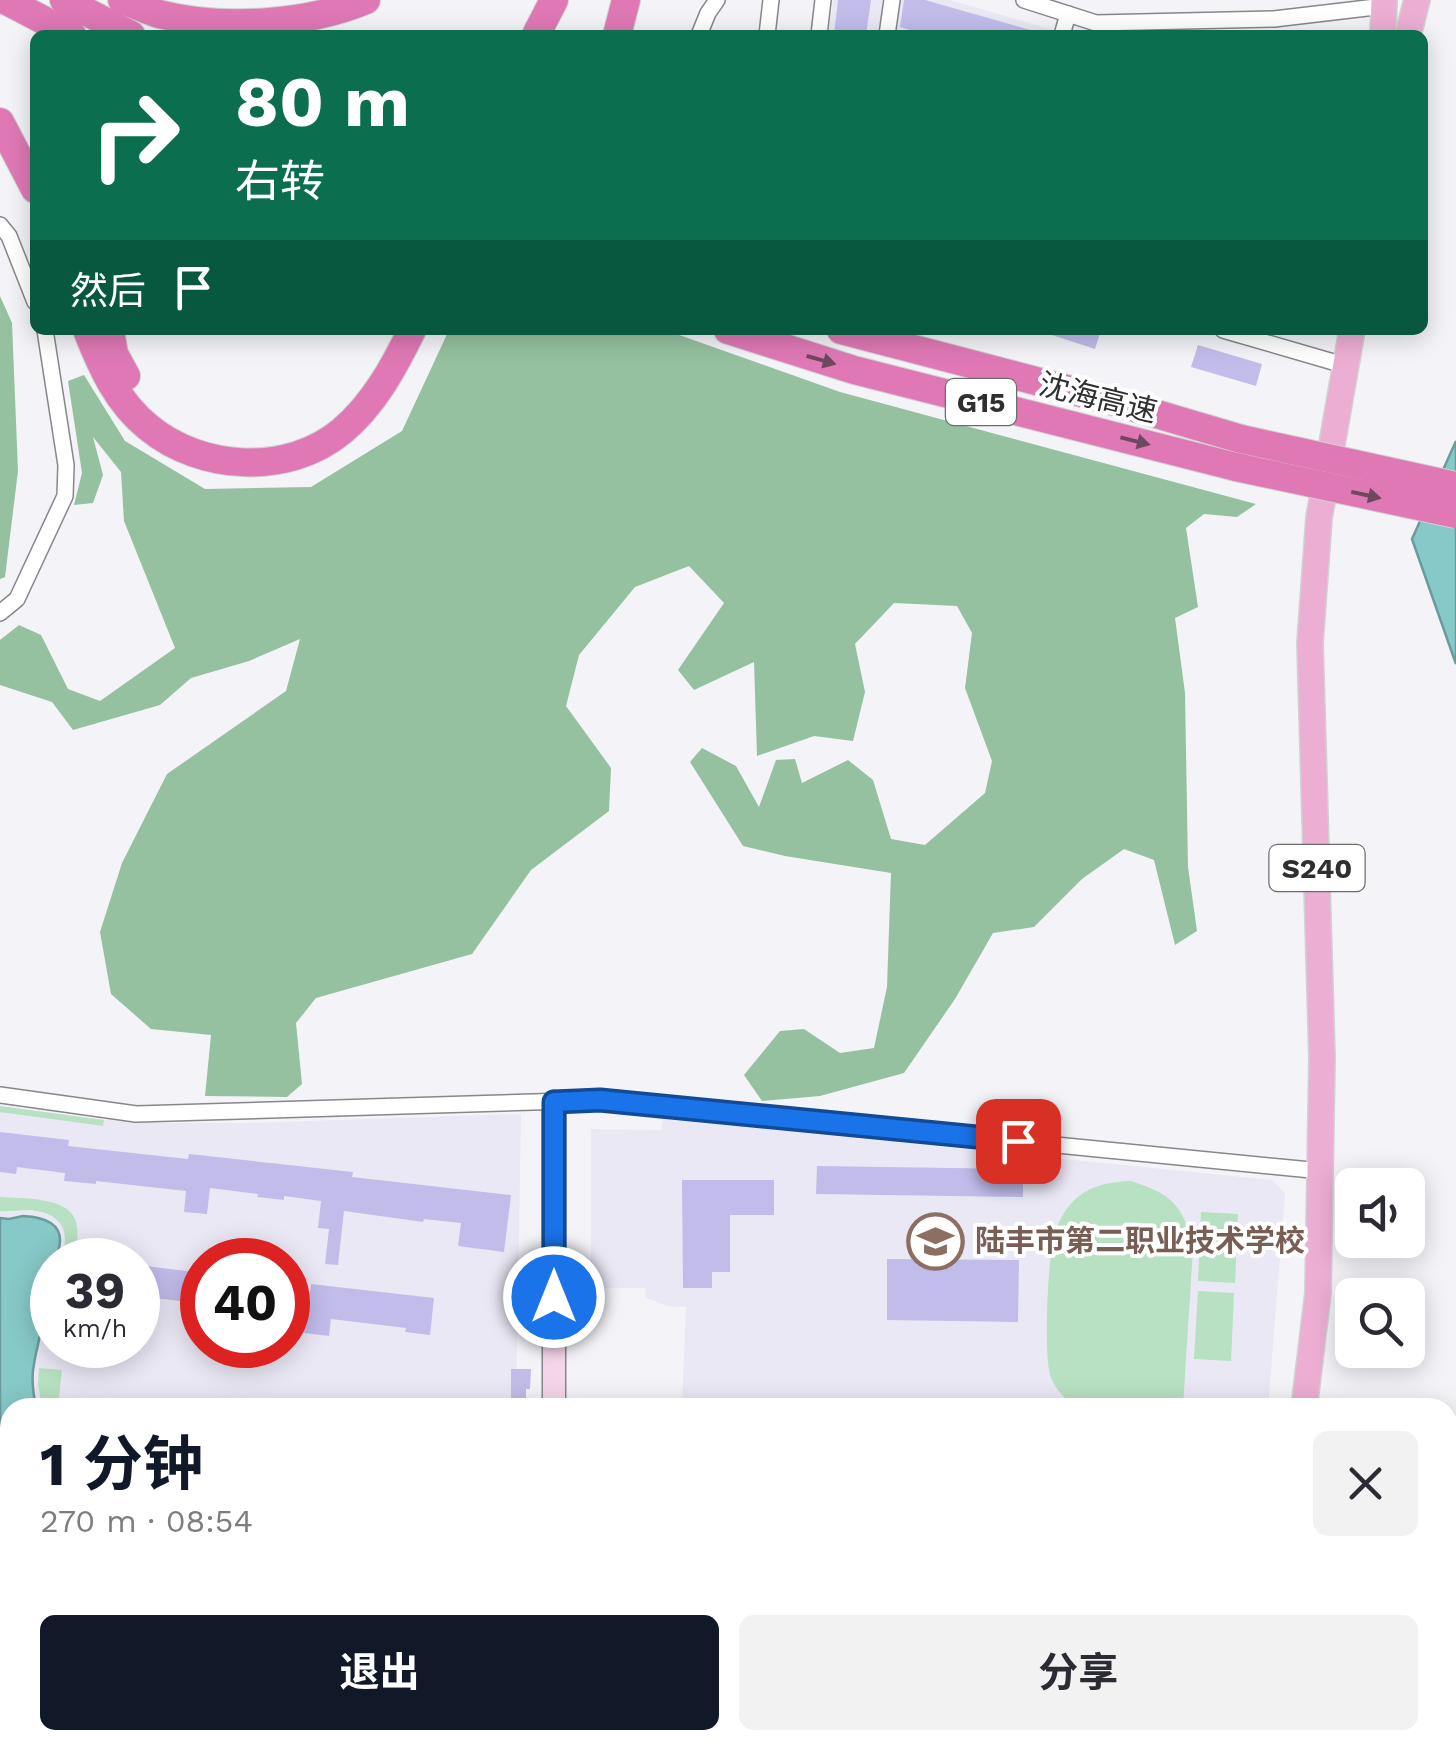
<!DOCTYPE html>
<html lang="zh">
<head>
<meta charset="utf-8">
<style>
  body { margin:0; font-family:"Work Sans","Noto Sans SC",sans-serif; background:#f2f2f3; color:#2b2b33; height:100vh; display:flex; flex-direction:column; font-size:38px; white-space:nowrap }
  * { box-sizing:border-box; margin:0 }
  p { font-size:32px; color:#7c7c81 }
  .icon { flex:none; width:55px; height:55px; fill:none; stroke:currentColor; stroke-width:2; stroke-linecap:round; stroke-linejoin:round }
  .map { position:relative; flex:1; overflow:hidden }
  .drawer { position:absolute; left:0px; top:1398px; width:1458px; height:352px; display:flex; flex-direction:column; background:#fff; border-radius:30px 30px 0 0; box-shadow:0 5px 25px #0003 }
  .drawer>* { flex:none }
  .guide { position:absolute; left:30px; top:30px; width:1398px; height:305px; border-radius:15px; box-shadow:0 5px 25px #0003; background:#0b6e4f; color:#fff; overflow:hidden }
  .controls { position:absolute; left:1335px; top:1168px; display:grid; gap:20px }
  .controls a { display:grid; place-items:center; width:90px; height:90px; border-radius:15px; background:#fff; box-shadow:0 5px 25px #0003; font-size:50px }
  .speed { position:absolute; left:30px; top:1238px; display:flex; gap:20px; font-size:50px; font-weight:700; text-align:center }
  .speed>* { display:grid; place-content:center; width:130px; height:130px; border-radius:50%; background:#fff; box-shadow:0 5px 25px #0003; line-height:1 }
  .speed small { font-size:25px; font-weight:400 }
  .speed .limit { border:15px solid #d22; background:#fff; color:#111 }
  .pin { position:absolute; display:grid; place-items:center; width:85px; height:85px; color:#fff; margin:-42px; border-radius:20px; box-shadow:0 5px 15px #0006 }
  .me { position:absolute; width:110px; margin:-55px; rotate:0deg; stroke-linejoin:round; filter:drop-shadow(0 0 8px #0008) }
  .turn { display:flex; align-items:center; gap:35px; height:210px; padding:0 40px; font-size:45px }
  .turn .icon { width:130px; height:130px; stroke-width:2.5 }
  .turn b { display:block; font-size:70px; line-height:85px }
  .then { display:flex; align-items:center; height:95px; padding:0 40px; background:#0003; gap:20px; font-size:38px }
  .round { display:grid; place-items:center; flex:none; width:105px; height:105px; border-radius:15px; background:#f2f2f3 }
  .summary { display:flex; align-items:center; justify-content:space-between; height:170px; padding:0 40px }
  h1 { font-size:60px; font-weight:700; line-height:75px; color:#111827 }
  .cta { display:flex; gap:20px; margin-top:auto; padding:20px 40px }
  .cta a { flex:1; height:115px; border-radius:15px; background:#111827; color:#fff; font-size:40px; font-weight:700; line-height:115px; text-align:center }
  .cta a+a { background:#f2f2f3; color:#2b2b33 }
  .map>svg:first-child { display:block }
</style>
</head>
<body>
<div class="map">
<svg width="1456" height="1748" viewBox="0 0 1456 1748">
  <rect width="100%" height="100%" fill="#f4f3f8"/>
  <g fill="#eae8f5" fill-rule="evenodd">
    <polygon points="833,0 950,0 1070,35 829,35"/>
    <path d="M0 1106 104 1120 158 1123H244L521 1114 516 1407 10 1408V1627L0 1624ZM52 1260H138V1345H52ZM202 1260H288V1345H202Z"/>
    <polygon points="663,1119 1273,1180 1285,1194 1268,1407 784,1408 682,1403 686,1307 667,1306 646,1298 645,1288 591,1288 591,1129 661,1130"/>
    <polygon points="713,1740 1239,1740 1238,1748 713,1748"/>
  </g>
  <g fill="#b8e0c2">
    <polygon points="0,1106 104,1120 103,1126 0,1112"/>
    <path d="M1131 1181C1172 1194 1184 1206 1193 1248L1183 1407H1075C1065 1399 1056 1390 1051 1378 1043 1357 1048 1264 1053 1240 1056 1227 1061 1216 1069 1206 1085 1186 1108 1182 1131 1181Z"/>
    <path d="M0 1197C22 1199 65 1196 75 1219 80 1232 76 1247 75 1260H60C74 1230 58 1210 26 1210 17 1210 9 1212 0 1211Z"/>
    <polygon points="1201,1212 1238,1214 1235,1283 1198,1281"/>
    <polygon points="1198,1291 1234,1293 1231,1361 1194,1359"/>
    <polygon points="39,1368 62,1370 58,1407 42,1407 38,1385"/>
    <rect x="1098" y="1740" width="81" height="8"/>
  </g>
  <g fill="#95c1a0">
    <polygon points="0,296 12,323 18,471 5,577 0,579"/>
    <polygon points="449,330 665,330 840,392 1256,504 1237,517 1204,514 1186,528 1198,607 1175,618 1185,693 1188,867 1197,931 1175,945 1154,860 1124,849 1082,879 1034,927 993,933 955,999 904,1073 820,1096 762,1101 744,1075 780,1031 804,1029 840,1053 874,1048 887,987 891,873 785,856 743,846 690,762 702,748 736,766 759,807 776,760 795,759 802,783 848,760 873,780 891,839 925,845 985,793 992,761 965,688 972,633 957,606 894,603 855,644 865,692 853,741 814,736 757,756 754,662 694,690 678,670 724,603 689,566 635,587 579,655 566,706 611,768 609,811 531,870 472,954 316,998 296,1023 302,1084 287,1097 205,1096 211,1035 151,1029 111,994 100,932 122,863 167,774 286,691 300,639 249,661 191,678 160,705 73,730 52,702 0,685 0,640 19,625 41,635 68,689 100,701 175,648 124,521 121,472 93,437 103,475 93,503 74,505 82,473 68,381 84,375 125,441 205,489 311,487 402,431"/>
  </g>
  <g fill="#87c9c8" stroke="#6d9a9a" stroke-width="2.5">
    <polygon points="1456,441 1456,664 1412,539"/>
    <path d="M23 1216C43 1217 65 1223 59 1248 56 1262 56 1251 52 1262 48 1275 48 1289 43 1302L51 1309V1313L41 1320C42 1335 36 1349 34 1364 31 1378 33 1393 36 1407L10 1408 9 1482 0 1481V1218L9 1219Z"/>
  </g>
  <g fill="#c2bceb">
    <polygon points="838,0 871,0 866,35 834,35"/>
    <polygon points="904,0 925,0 1034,31 1034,35 927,35 900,27"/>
    <polygon points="1046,330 1101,330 1095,349 1046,333"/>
    <polygon points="1198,345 1262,364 1256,386 1191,367"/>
    <polygon points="0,1132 69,1140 68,1146 188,1159 189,1154 353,1172 352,1177 511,1195 504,1252 458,1246 461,1223 424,1219 423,1222 344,1211 338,1265 325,1264 329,1229 318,1228 321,1201 284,1196 284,1200 257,1197 258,1194 210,1188 207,1214 184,1212 186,1191 96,1181 96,1184 64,1181 65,1173 17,1167 16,1174 0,1172"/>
    <polygon points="817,1166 1023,1169 1023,1197 816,1194"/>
    <polygon points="682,1180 774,1180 774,1215 730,1215 730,1272 712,1272 712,1288 683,1288"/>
    <polygon points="887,1259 1019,1260 1018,1322 887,1320"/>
    <polygon points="138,1265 202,1273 202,1321 186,1319 188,1302 138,1296"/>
    <polygon points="311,1284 434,1298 430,1335 405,1332 406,1328 331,1319 329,1336 288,1331 288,1300 309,1303"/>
    <polygon points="511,1369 531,1369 530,1389 526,1389 526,1408 511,1408"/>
  </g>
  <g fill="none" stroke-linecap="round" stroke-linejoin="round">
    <defs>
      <g id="street">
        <polyline points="1024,0 1096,23 1274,19 1384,6"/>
        <polyline points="699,35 708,13 717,0"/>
        <polyline points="767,35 771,0"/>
        <polyline points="819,35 823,0"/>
        <polyline points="887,35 892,0"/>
        <polyline points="1062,35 1068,14"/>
        <polyline points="0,225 9,236 35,302"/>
        <polyline points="1223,330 1347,366"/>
        <polyline points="0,613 17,599 65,496 66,465 45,330"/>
        <polyline points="0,1095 136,1114 600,1100 1321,1171"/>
      </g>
      <g id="secondary">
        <polyline points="554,1408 554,1102"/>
        <polyline points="0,1665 10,1667"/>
        <polyline points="344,1740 384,1748"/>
        <polyline points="547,1748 547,1740"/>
      </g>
      <g id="primary">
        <polyline points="1383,35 1384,0"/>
        <polyline points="1408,35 1417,0"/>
        <polyline points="1304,1408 1318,1293 1322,1058 1310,643 1319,518 1352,330"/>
        <polyline points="1263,1748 1264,1740"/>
      </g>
      <g id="highway">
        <polyline points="5,0 72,35"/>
        <polyline points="64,0 131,35"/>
        <path d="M122 0C134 4 146 10 159 14 221 30 306 25 366 0"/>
        <polyline points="536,35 554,0"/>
        <polyline points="617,35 626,0"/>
        <polyline points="0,122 35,189"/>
        <path d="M87 330C101 366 117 402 148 427 201 471 288 476 342 431 374 404 394 367 412 330"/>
        <polyline points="110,330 114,354 126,376"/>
        <polyline points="728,330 854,370 1236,467"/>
        <polyline points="841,330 1116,402 1241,439"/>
      </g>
    </defs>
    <use href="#street" stroke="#87868b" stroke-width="18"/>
    <use href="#secondary" stroke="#87868b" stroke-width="25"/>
    <use href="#primary" stroke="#d1d1d1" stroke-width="28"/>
    <use href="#highway" stroke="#d1d1d1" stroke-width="30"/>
    <use href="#street" stroke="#fff" stroke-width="15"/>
    <use href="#secondary" stroke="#f5d6e9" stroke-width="22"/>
    <use href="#primary" stroke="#ecaed3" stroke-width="25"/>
    <use href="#highway" stroke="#df78b5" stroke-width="28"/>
    <defs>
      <g id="highway-bridge">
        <polyline points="1241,439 1456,486"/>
        <polyline points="1236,467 1456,514"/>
      </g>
    </defs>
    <use href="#highway-bridge" stroke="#d1d1d1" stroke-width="30" stroke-linecap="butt"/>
    <use href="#highway-bridge" stroke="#df78b5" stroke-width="28"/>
  </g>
  <defs><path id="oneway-solid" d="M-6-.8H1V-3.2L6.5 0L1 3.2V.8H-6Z" transform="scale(2.5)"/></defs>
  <g fill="#6d485f">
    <use href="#oneway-solid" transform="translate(821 360) rotate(16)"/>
    <use href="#oneway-solid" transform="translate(1135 441) rotate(14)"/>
    <use href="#oneway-solid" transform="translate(1366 495) rotate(12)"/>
  </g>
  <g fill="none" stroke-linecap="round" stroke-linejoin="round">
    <defs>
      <polyline id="route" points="554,1297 554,1102 600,1100 1018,1141"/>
    </defs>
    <use href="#route" stroke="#114b97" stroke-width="25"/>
    <use href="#route" stroke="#1a73e8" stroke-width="18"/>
  </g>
  <defs>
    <symbol id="university-ring" viewBox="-11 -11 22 22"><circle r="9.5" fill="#fff" stroke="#8d6e63" stroke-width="1.5"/><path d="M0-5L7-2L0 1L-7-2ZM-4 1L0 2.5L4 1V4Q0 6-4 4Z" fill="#8d6e63"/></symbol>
  </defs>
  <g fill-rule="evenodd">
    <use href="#university-ring" x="904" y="1210" width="63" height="63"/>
  </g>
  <g text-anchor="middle" stroke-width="8" stroke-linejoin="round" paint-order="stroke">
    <g fill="#fff" stroke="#6d6d6e" stroke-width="2.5">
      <rect x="946" y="379" width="70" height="46" rx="8"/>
      <rect x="1269.5" y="845" width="95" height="46" rx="8"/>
    </g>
    <g font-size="28" font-weight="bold" fill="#2f2e30">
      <text x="981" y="412">G15</text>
      <text x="1317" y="878">S240</text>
    </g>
    <g font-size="30" fill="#2f2e30" stroke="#fff">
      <text transform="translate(1098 398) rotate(14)" y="10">沈海高速</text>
    </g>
    <g font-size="30" font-weight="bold" fill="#785e54" stroke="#fff" text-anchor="start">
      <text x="975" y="1251">陆丰市第二职业技术学校</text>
    </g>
  </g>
</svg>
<div class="controls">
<a><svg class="icon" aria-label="sound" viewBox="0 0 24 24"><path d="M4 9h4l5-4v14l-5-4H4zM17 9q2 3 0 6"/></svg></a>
<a><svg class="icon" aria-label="search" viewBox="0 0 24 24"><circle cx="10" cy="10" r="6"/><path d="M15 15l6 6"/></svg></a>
</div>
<div class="speed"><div>39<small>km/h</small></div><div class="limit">40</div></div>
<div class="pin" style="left:1018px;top:1141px;background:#d93025"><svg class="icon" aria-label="arrive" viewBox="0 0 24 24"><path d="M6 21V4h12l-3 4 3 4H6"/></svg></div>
<svg class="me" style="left:554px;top:1297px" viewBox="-20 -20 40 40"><circle r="17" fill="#1a73e8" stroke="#fff" stroke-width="3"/><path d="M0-11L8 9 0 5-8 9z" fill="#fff"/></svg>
<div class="guide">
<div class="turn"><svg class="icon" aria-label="right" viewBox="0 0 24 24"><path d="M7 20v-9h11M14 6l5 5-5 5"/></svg><div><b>80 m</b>右转</div></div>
<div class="then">然后<svg class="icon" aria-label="arrive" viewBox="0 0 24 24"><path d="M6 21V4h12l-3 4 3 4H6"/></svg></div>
</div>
<section class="drawer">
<div class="summary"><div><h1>1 分钟</h1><p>270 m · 08:54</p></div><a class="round"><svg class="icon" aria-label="close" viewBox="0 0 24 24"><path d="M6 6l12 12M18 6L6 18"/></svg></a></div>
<div class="cta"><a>退出</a><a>分享</a></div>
</section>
</div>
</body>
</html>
